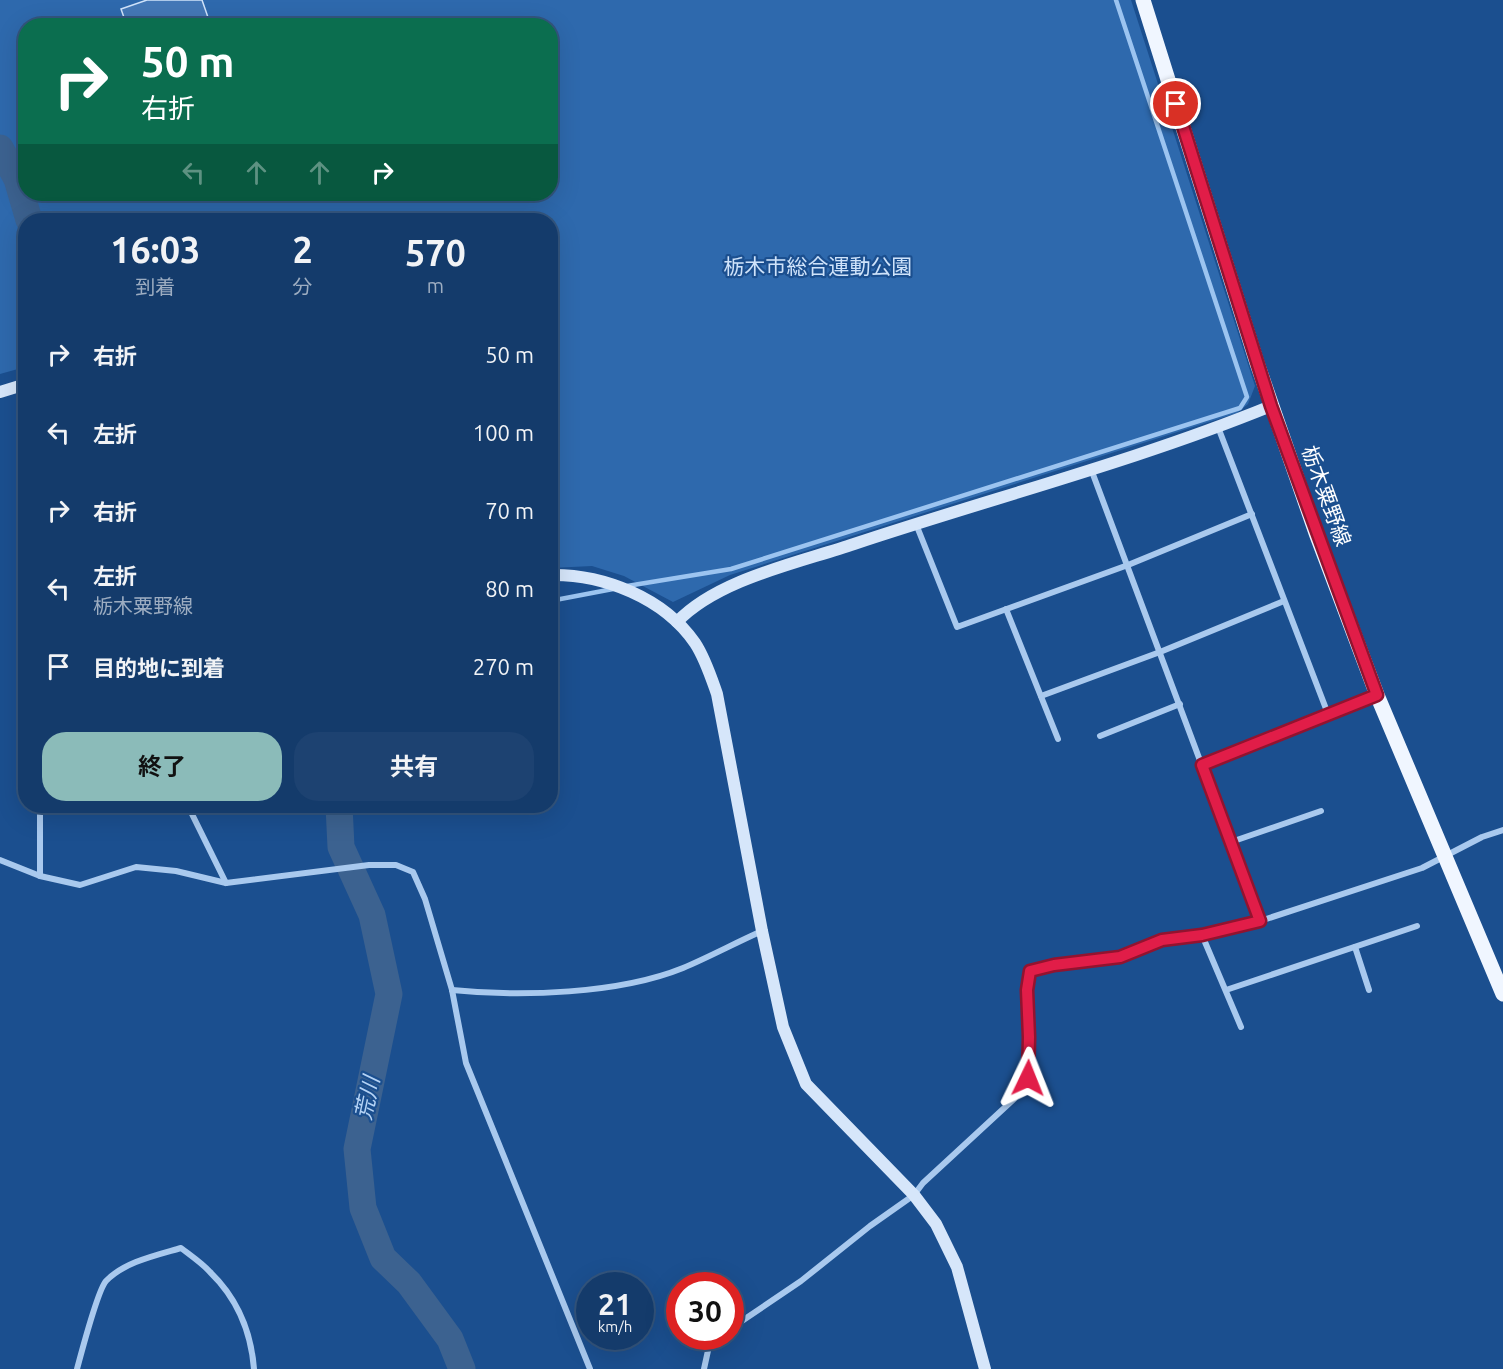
<!DOCTYPE html>
<html lang="ja">
<head>
<meta charset="utf-8">
<style>
  body { margin:0; font-family:Ubuntu,"Noto Sans JP",sans-serif; background:#1d4271; color:#f1f3f6; height:100vh; display:flex; flex-direction:column; font-size:22px; white-space:nowrap }
  * { box-sizing:border-box; margin:0 }
  p { font-size:20px; color:#9dadc1 }
  .icon { flex:none; width:33px; height:33px; fill:none; stroke:currentColor; stroke-width:2; stroke-linecap:round; stroke-linejoin:round }
  .map { position:relative; flex:1; overflow:hidden }
  .drawer { position:absolute; left:18px; top:213px; width:540px; height:600px; display:flex; flex-direction:column; background:#143b6b; border-radius:24px; box-shadow:0 6px 24px #0002,0 0 0 2px #33557e }
  .drawer>* { flex:none }
  .hud { position:absolute; left:18px; top:18px; width:540px; height:183px; border-radius:24px; box-shadow:0 6px 24px #0002,0 0 0 2px #33557e; background:#0b6e4f; color:#fff; overflow:hidden }
  .speed { position:absolute; left:576px; top:1272px; display:flex; gap:12px; font-size:30px; font-weight:700; text-align:center }
  .speed>* { display:grid; place-content:center; width:78px; height:78px; border-radius:50%; background:#143b6b; box-shadow:0 6px 24px #0002,0 0 0 2px #33557e; line-height:1 }
  .speed small { font-size:15px; font-weight:400 }
  .speed .limit { border:9px solid #d22; background:#fff; color:#111 }
  .pin { position:absolute; display:grid; place-items:center; width:51px; height:51px; color:#fff; margin:-26px; border:3px solid #fff; border-radius:50%; box-shadow:0 2px 6px #0007 }
  .me { position:absolute; width:66px; margin:-33px; rotate:2deg; stroke-linejoin:round; filter:drop-shadow(0 0 4px #0008) }
  .turn { display:flex; align-items:center; gap:21px; height:126px; padding:0 24px; font-size:27px }
  .turn .icon { width:78px; height:78px; stroke-width:2.5 }
  .turn b { display:block; font-size:42px; line-height:51px }
  .lanes { display:flex; align-items:center; height:57px; padding:0 24px; background:#0003; justify-content:center; gap:30px; direction:ltr }
  .lanes .off { opacity:.35 }
  .eta { display:flex; justify-content:space-evenly; align-items:center; height:102px; text-align:center }
  .eta b { font-size:36px; font-weight:700; line-height:42px }
  .primary-button { display:flex; gap:12px; margin-top:auto; padding:12px 24px }
  .primary-button a { flex:1; height:69px; border-radius:24px; background:#8bbbb9; color:#111; font-size:24px; font-weight:700; line-height:69px; text-align:center }
  .primary-button a+a { background:#1d4271; color:#f1f3f6 }
  ul { padding:0; list-style:none }
  li { display:flex; align-items:center; gap:18px; height:78px; padding:0 24px }
  li div { flex:1 }
  li b { display:block; font-size:22px }
  li em { font-style:normal }
  .map>svg:first-child { display:block }
</style>
</head>
<body>
<div class="map">
<svg width="1503" height="1369" viewBox="0 0 1503 1369">
  <rect width="100%" height="100%" fill="#1b4f8f"/>
  <path fill="#2e69ad" fill-rule="evenodd" d="M0 0H1131L1255 386 1248 404 1237 413 730 575 673 602 624 576 592 566 551 568 550 220H26L25 367 0 374ZM26 26H550V194H26Z"/>
  <g fill="none" stroke-linecap="round" stroke-linejoin="round">
    <g stroke="#9cc4f0" stroke-width="4.5">
      <polyline points="627,586 731,569 1240,408 1247,397 1116,0"/>
      <polyline points="550,601 613,589"/>
    </g>
    <g stroke="#3c6290" stroke-width="27">
      <polyline points="0,148 17,179 29,220"/>
      <polyline points="339,806 341,847 372,915 389,994 357,1149 363,1208 383,1258 409,1283 450,1339 462,1369"/>
    </g>
  </g>
  <polygon fill="#4478b7" stroke="#cfe3fa" stroke-width="1.5" points="147,0 202,0 211,26 127,26 121,9"/>
  <g fill="none" stroke-linecap="round" stroke-linejoin="round">
    <g stroke="#a9c9ee" stroke-width="6">
      <polyline points="1218,427 1328,714"/>
      <polyline points="1091,469 1260,921"/>
      <polyline points="916,524 957,627 1128,565 1252,514"/>
      <polyline points="1006,609 1058,739"/>
      <polyline points="1041,696 1160,652 1284,601"/>
      <polyline points="1100,736 1180,704"/>
      <polyline points="1202,765 1376,696"/>
      <polyline points="188,806 226,883"/>
      <polyline points="1231,842 1321,811"/>
      <polyline points="0,860 40,876 80,885 136,867 176,871 226,883 369,865 396,865 413,872 425,899 452,990 466,1063 590,1369"/>
      <polyline points="40,876 40,806"/>
      <polyline points="1355,947 1369,990"/>
      <path d="M452 990C520 997 619 994 683 968 709 957 735 943 762 931"/>
      <polyline points="1226,990 1417,926"/>
      <polyline points="1241,1027 1202,935 1260,921 1422,868 1482,837 1503,830"/>
      <polyline points="730,1329 801,1281 870,1226 914,1195 923,1183 1014,1099 1028,1078 1029,1037 1027,990 1030,971 1054,965 1120,957 1162,940 1202,935"/>
      <path d="M77 1369C81 1354 98 1290 106 1281 124 1262 157 1255 181 1248 190 1255 202 1263 210 1272 238 1299 251 1331 254 1369"/>
      <polyline points="704,1369 709,1346 722,1336"/>
    </g>
    <g stroke="#d6e6fa" stroke-width="12">
      <polyline points="0,392 26,384"/>
      <path d="M550 575C604 574 664 598 695 643 705 658 711 677 717 694L762 931 783 1027 806 1084 914 1195 936 1224 957 1267 985 1369"/>
      <path d="M677 622C718 579 798 563 854 544 992 498 1136 461 1271 406"/>
    </g>
    <polyline stroke="#f0f6ff" stroke-width="15" points="1143,0 1257,363 1316,533 1377,695 1503,994"/>
  </g>
  <g fill="none" stroke-linecap="round" stroke-linejoin="round">
    <defs>
      <polyline id="route" points="1028,1078 1029,1037 1027,990 1030,971 1054,965 1120,957 1162,940 1202,935 1260,921 1202,765 1377,695 1271,406 1176,104"/>
    </defs>
    <use href="#route" stroke="#92132f" stroke-width="15"/>
    <use href="#route" stroke="#e11d48" stroke-width="10"/>
  </g>
  <g text-anchor="middle" stroke-width="4.5" stroke-linejoin="round" paint-order="stroke">
    <g font-size="21" fill="#cfe3fa" stroke="#1b4f8f">
      <text x="818" y="274">栃木市総合運動公園</text>
    </g>
    <g font-size="21" fill="#fff" stroke="#1b4f8f">
      <text transform="translate(1326 496) rotate(70)" y="7">栃木粟野線</text>
    </g>
    <g font-size="22" font-style="italic" fill="#b5d3f5" stroke="#1b4f8f">
      <text transform="translate(367 1098) rotate(-78)" y="8">荒川</text>
    </g>
  </g>
</svg>
<div class="speed"><div>21<small>km/h</small></div><div class="limit">30</div></div>
<div class="pin" style="left:1176px;top:104px;background:#d93025"><svg class="icon" aria-label="arrive" viewBox="0 0 24 24"><path d="M6 21V4h12l-3 4 3 4H6"/></svg></div>
<svg class="me" style="left:1028px;top:1078px" viewBox="-20 -20 40 40"><path d="M0-17L14 15 0 8-14 15z" fill="#e11d48" stroke="#fff" stroke-width="4"/></svg>
<div class="hud">
<div class="turn"><svg class="icon" aria-label="right" viewBox="0 0 24 24"><path d="M7 20v-9h11M14 6l5 5-5 5"/></svg><div><b>50 m</b>右折</div></div>
<div class="lanes"><svg class="icon off" aria-label="left" viewBox="0 0 24 24"><path d="M17 20v-9H6M10 6l-5 5 5 5"/></svg><svg class="icon off" aria-label="ahead" viewBox="0 0 24 24"><path d="M12 20V5M6 11l6-6 6 6"/></svg><svg class="icon off" aria-label="ahead" viewBox="0 0 24 24"><path d="M12 20V5M6 11l6-6 6 6"/></svg><svg class="icon" aria-label="right" viewBox="0 0 24 24"><path d="M7 20v-9h11M14 6l5 5-5 5"/></svg></div>
</div>
<section class="drawer">
<div class="eta">
<div><b>16:03</b><p>到着</p></div>
<div><b>2</b><p>分</p></div>
<div><b>570</b><p>m</p></div>
</div>
<ul>
<li><svg class="icon" aria-label="right" viewBox="0 0 24 24"><path d="M7 20v-9h11M14 6l5 5-5 5"/></svg><div><b>右折</b></div><em>50 m</em></li>
<li><svg class="icon" aria-label="left" viewBox="0 0 24 24"><path d="M17 20v-9H6M10 6l-5 5 5 5"/></svg><div><b>左折</b></div><em>100 m</em></li>
<li><svg class="icon" aria-label="right" viewBox="0 0 24 24"><path d="M7 20v-9h11M14 6l5 5-5 5"/></svg><div><b>右折</b></div><em>70 m</em></li>
<li><svg class="icon" aria-label="left" viewBox="0 0 24 24"><path d="M17 20v-9H6M10 6l-5 5 5 5"/></svg><div><b>左折</b><p>栃木粟野線</p></div><em>80 m</em></li>
<li><svg class="icon" aria-label="arrive" viewBox="0 0 24 24"><path d="M6 21V4h12l-3 4 3 4H6"/></svg><div><b>目的地に到着</b></div><em>270 m</em></li>
</ul>
<div class="primary-button"><a>終了</a><a>共有</a></div>
</section>
</div>
</body>
</html>
